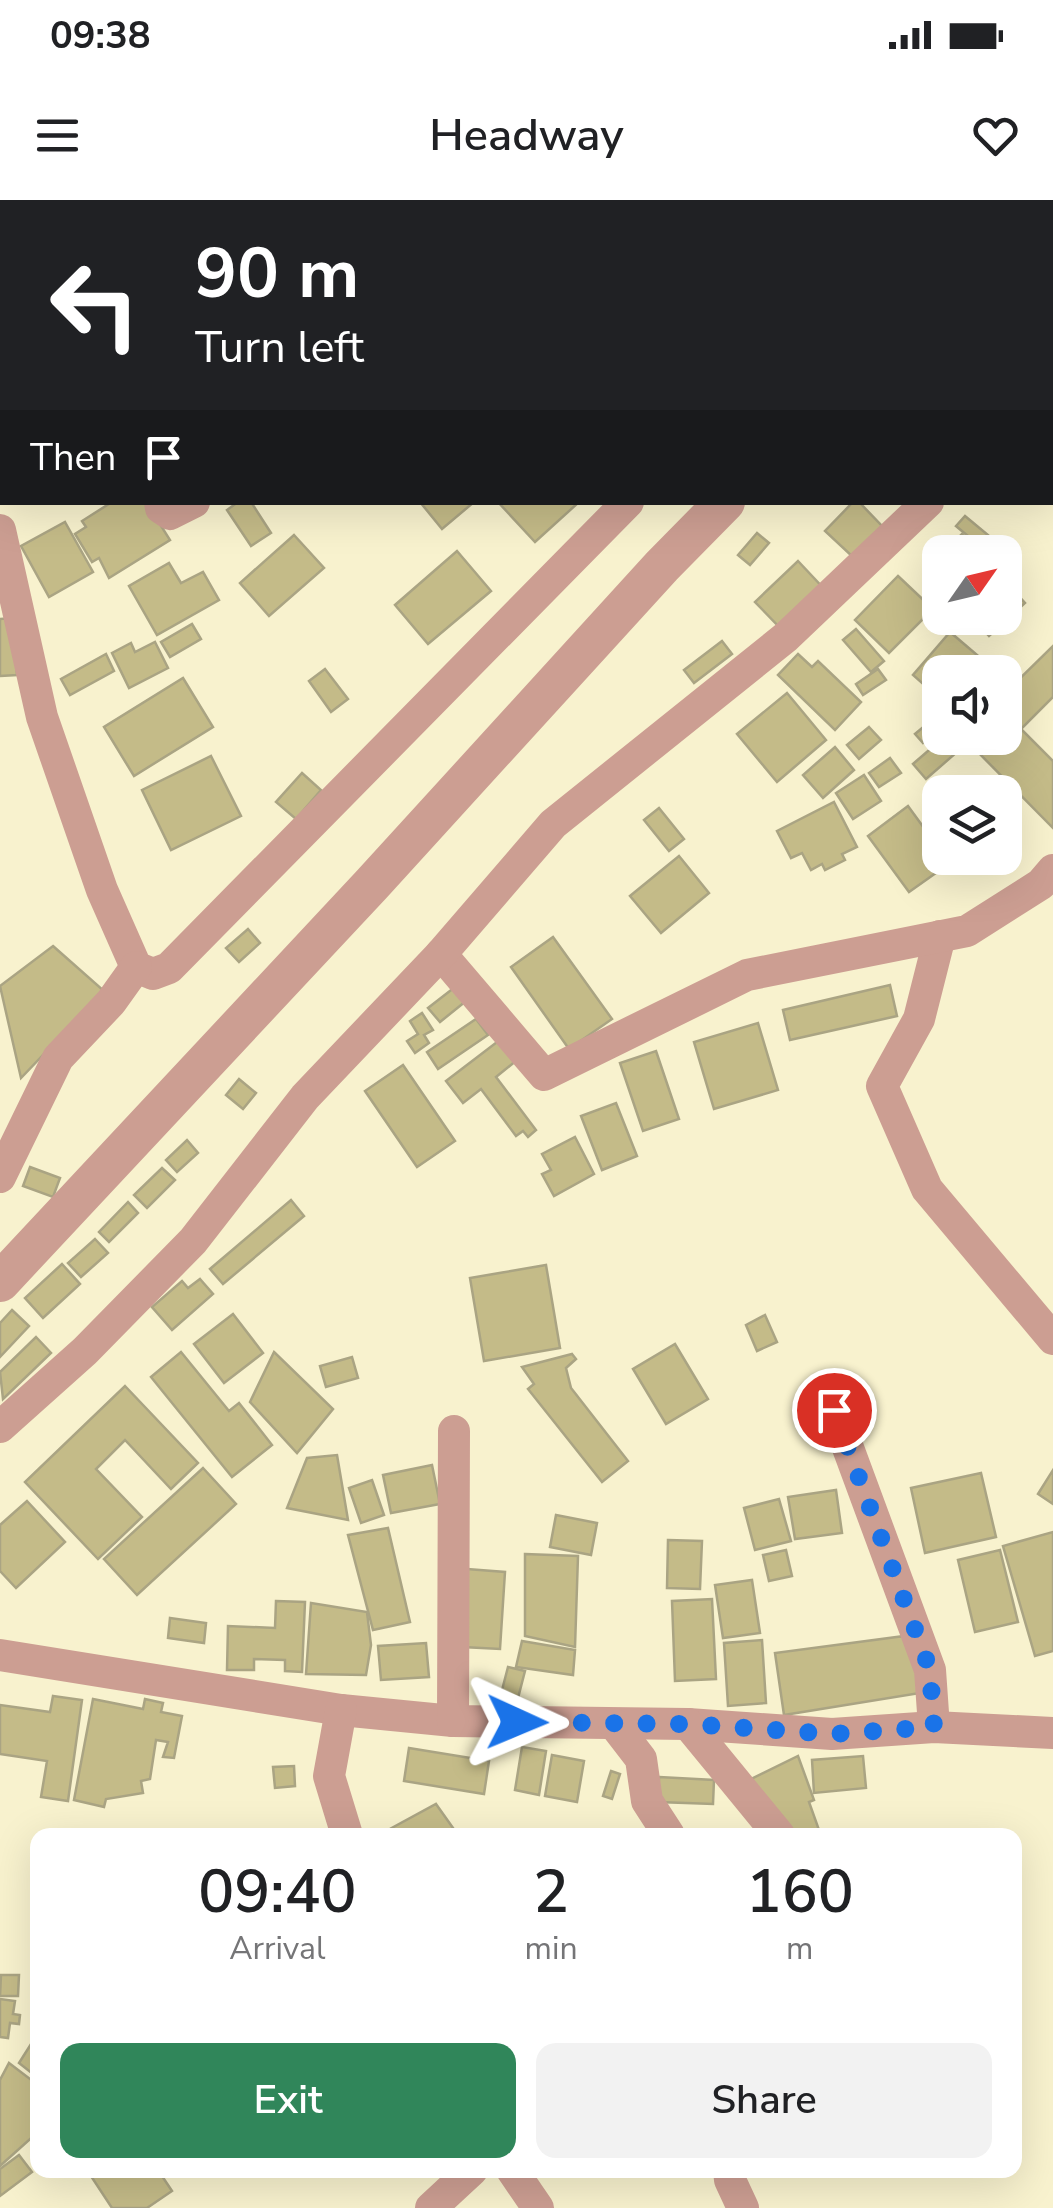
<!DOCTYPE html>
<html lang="en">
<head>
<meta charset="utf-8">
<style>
  body { margin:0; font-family:"Nunito Sans",sans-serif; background:#f2f2f2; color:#202124; height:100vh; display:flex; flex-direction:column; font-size:38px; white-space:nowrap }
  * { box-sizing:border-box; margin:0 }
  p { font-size:32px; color:#757577 }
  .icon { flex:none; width:55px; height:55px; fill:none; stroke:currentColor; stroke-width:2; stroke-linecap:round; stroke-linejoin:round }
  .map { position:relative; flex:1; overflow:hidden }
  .drawer { position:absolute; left:30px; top:1628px; width:992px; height:350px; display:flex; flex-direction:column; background:#fff; border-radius:20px; box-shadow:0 10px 40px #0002 }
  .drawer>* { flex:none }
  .hud { position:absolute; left:0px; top:0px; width:1055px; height:305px; box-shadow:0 10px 40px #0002; background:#202124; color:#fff; overflow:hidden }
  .needle { width:65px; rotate:56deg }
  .tools { position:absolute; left:922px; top:335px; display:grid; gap:20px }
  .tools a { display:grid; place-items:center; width:100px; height:100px; border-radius:20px; background:#fff; box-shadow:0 10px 40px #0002; font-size:50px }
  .pin { position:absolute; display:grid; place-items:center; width:85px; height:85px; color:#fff; margin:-42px; border:5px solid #fff; border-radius:50%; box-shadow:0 2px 10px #0007 }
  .me { position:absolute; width:110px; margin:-55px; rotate:91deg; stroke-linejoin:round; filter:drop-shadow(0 0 8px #0008) }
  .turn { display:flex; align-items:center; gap:35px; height:210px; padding:0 30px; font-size:45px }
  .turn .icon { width:130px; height:130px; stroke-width:2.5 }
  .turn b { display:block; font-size:70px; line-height:85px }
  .then { display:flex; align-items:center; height:95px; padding:0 30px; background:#0003; gap:20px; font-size:38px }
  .eta { display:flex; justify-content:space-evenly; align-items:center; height:170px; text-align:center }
  .eta b { font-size:60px; font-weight:600; line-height:70px }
  .button { display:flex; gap:20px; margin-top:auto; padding:20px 30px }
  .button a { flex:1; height:115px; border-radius:20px; background:#30865a; color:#fff; font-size:40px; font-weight:600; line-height:115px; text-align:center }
  .button a+a { background:#f2f2f2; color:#202124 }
  .status { display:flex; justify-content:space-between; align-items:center; height:70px; padding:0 50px; background:#fff; direction:ltr }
  .status svg { height:28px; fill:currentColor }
  header { display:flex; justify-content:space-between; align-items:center; height:130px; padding:0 30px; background:#fff; font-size:45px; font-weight:600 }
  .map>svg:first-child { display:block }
</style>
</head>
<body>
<div class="status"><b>09:38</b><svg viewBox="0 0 49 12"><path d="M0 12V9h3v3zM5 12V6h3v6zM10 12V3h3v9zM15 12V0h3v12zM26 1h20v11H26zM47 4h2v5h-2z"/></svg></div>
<header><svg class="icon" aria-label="menu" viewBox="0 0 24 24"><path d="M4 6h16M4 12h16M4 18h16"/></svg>Headway<svg class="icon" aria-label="heart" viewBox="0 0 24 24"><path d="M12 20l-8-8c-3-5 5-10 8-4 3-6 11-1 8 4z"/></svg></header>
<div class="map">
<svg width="1053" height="2008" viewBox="0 0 1053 2008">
  <rect width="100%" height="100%" fill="#f8f2ce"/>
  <g fill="#c4bb88" stroke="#aaa483" stroke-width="2.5">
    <polygon points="112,302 146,302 170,340 109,378 99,358 92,362 75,334 86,327 82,321"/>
    <polygon points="238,302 251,302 271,333 251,346 227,310"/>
    <polygon points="420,302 474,302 442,329"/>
    <polygon points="498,302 579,302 535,342"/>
    <polygon points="853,302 859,302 883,327 854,358 825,331"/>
    <polygon points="965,316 1000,345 993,352 987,352 956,326"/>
    <polygon points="65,322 93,372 49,397 21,346"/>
    <polygon points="757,333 769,343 750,365 738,355"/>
    <polygon points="962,334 979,352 943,352"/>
    <polygon points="294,335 324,368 269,416 240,383"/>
    <polygon points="457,351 491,391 428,444 395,405"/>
    <polygon points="798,361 827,392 784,432 755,402"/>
    <polygon points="169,363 181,383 203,372 219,400 157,435 129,386"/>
    <polygon points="898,376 933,409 889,453 855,420"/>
    <polygon points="1005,381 1025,403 989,436 973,418 1005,418"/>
    <polygon points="12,418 17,475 0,476 0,419"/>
    <polygon points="192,424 201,439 170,457 161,442"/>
    <polygon points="856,429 884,461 871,472 843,440"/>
    <polygon points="950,432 997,472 940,472 940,499 913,475"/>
    <polygon points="722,441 732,454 694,483 684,470"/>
    <polygon points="155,442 168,468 129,488 112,453 131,443 135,452"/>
    <polygon points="1053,446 1053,497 1021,529 1053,561 1053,628 964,538 1005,538 1005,493"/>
    <polygon points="106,454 114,471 70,495 61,479"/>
    <polygon points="798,454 812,467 818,461 861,502 835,530 778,475"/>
    <polygon points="325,469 348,499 331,512 309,481"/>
    <polygon points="878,469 886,480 863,495 856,484"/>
    <polygon points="183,478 213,527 134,576 104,527"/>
    <polygon points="787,493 826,540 777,582 737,534"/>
    <polygon points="939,514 940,529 923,543 915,534"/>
    <polygon points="869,527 881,540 859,559 847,545"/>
    <polygon points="943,538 958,538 965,545 926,579 913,564"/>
    <polygon points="835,547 854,570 823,598 803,575"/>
    <polygon points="211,556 241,616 171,650 142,590"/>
    <polygon points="890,558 901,573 879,587 869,573"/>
    <polygon points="302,573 321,590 296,619 276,602"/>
    <polygon points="864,575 881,601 853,619 836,593"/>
    <polygon points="834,602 857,647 842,654 845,660 825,670 822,664 811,670 802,653 791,658 777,631"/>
    <polygon points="908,606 940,650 940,658 946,658 950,663 909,692 868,636"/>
    <polygon points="659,608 684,639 669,651 644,620"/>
    <polygon points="679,656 709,693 661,733 630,696"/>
    <polygon points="248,729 260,743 239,762 226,748"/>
    <polygon points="553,737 612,819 569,849 511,767"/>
    <polygon points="53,746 104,791 21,878 0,786"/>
    <polygon points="890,785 897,816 790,840 783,810"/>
    <polygon points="455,787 466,801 440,822 428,808"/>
    <polygon points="422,813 433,830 424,835 429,843 415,853 407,841 418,834 410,821"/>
    <polygon points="476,819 488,835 438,869 427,852"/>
    <polygon points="758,823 778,890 714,909 694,842"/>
    <polygon points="501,839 517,860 496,877 536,930 528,937 523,931 516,936 481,889 463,903 446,881"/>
    <polygon points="656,851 679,919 643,931 620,863"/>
    <polygon points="403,865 455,941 417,967 365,891"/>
    <polygon points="239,879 256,893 243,909 226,895"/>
    <polygon points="616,903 637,956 602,970 581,916"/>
    <polygon points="575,937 594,974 554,996 542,974 551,970 542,954"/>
    <polygon points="187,940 198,953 177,972 166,960"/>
    <polygon points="30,967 60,978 53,997 23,986"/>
    <polygon points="162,968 175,980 147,1008 134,995"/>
    <polygon points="291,1000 304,1016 223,1084 210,1069"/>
    <polygon points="128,1002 138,1013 109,1042 99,1032"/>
    <polygon points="95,1039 108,1053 81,1077 68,1063"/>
    <polygon points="62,1064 80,1084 43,1118 25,1098"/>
    <polygon points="546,1065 560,1148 484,1161 470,1078"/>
    <polygon points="200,1079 213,1094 172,1130 152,1107 182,1081 188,1088"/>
    <polygon points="12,1110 29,1126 0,1157 0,1123"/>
    <polygon points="233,1114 263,1153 224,1183 194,1144"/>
    <polygon points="765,1115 777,1142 757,1151 746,1125"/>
    <polygon points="36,1137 51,1153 3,1199 0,1172"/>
    <polygon points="675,1144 708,1199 666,1224 633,1169"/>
    <polygon points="181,1152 229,1211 239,1203 272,1245 232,1277 151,1177"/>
    <polygon points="274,1152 333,1209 297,1253 250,1202"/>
    <polygon points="572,1154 576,1159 566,1168 571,1188 628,1261 602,1282 528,1189 534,1184 522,1167"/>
    <polygon points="352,1157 358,1178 326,1187 320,1166"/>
    <polygon points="125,1186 198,1263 171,1289 125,1240 96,1269 142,1317 98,1359 25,1282"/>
    <polygon points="337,1255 348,1320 287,1308 307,1258"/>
    <polygon points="432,1265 440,1304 391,1313 383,1275"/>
    <polygon points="203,1268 236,1304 137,1395 104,1359"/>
    <polygon points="1053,1270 1053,1304 1038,1294"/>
    <polygon points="981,1273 996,1337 925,1353 911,1288"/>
    <polygon points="372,1280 384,1315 361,1323 349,1288"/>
    <polygon points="836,1290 842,1333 795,1339 788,1297"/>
    <polygon points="779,1299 791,1341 755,1350 744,1308"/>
    <polygon points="27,1301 65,1342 16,1388 0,1371 0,1325"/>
    <polygon points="556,1315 597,1323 591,1355 550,1347"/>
    <polygon points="388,1328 410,1422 373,1430 348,1335"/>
    <polygon points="1053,1332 1053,1451 1035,1456 1003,1346"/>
    <polygon points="668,1340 702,1341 700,1389 667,1388"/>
    <polygon points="786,1350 792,1376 769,1381 763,1355"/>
    <polygon points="1000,1350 1018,1422 975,1432 958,1360"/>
    <polygon points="525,1354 578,1356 575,1447 525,1436"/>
    <polygon points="467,1369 505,1372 500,1449 463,1447"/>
    <polygon points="752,1380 760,1433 723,1438 715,1385"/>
    <polygon points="712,1399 716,1479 675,1481 672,1401"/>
    <polygon points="276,1401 305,1402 302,1472 285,1471 285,1460 254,1459 254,1470 227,1470 228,1426 275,1428"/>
    <polygon points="311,1403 367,1412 371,1445 366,1475 306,1474"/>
    <polygon points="170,1418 206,1423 204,1443 168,1438"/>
    <polygon points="912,1435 920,1493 784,1515 775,1453"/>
    <polygon points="762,1440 766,1503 728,1506 724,1443"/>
    <polygon points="522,1441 575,1450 573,1475 516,1467"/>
    <polygon points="426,1443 429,1477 381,1480 378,1446"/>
    <polygon points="508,1467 525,1471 518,1498 501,1494"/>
    <polygon points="53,1496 82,1500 68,1601 41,1597 47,1561 0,1554 0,1505 50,1512"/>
    <polygon points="93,1499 143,1509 145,1499 163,1503 161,1512 182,1516 174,1558 163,1557 168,1542 156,1540 150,1579 141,1581 143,1593 106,1599 104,1607 74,1600"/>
    <polygon points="522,1547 546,1551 539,1595 515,1590"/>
    <polygon points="409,1548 489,1561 484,1594 404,1581"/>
    <polygon points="552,1555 584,1561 577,1602 545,1596"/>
    <polygon points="798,1556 814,1600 809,1602 819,1630 812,1635 791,1635 747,1581"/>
    <polygon points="863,1556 866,1588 814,1593 812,1560"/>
    <polygon points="294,1566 295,1586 275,1588 273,1567"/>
    <polygon points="611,1571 620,1574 612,1599 603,1596"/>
    <polygon points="659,1577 714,1580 713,1604 658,1602"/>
    <polygon points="436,1604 458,1635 393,1635 388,1630"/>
    <polygon points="1,1775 19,1775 18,1796 0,1796"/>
    <polygon points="0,1799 15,1801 13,1814 20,1815 19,1824 10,1823 8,1838 0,1837"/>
    <polygon points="33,1841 38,1842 38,1878 19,1863"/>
    <polygon points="9,1863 38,1885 38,1932 0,1966 0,1880"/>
    <polygon points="19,1955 32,1972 0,1996 0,1969"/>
    <polygon points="87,1970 158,1970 172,1991 147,2008 112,2008"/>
  </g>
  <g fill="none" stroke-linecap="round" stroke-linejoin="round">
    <g stroke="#cc9e92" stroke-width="32">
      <polyline points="376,0 379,2"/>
      <polyline points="74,2 77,0"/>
      <polyline points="929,2 932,0"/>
      <polyline points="1052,169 1053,169"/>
      <polyline points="1052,258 1053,258"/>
      <polyline points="0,271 2,268"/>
      <polyline points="160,302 161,308 170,314 194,302"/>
      <polyline points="0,330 42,517 102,690 136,767 153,774 169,768 628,302"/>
      <polyline points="940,736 919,819 882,886 927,989 1053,1139"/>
      <polyline points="441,754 544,875 747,775 967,731 1041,684 1053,670"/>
      <polyline points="0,977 58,858 111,802 136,767"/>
      <polyline points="834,1210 930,1470 934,1527"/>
      <polyline points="0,1227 85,1151 193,1041 305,897 441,754 553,624 786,437 928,302"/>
      <polyline points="0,1455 341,1510 453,1521 688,1524 832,1534 934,1527 1053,1533"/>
      <polyline points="341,1510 329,1576 347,1635"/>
      <polyline points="453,1521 454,1231"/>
      <polyline points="614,1524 641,1559 647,1601 669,1635"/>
      <polyline points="688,1524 779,1635"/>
      <polyline points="512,1970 538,2008"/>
      <polyline points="729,1970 730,1980 743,2008"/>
      <polyline points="431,2008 472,1970"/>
    </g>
    <g stroke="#cc9e92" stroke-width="40">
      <polyline points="1020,2 1022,0"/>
      <polyline points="0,1082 372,684 662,366 725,302"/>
    </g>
  </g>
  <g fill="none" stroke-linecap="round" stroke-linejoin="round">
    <polyline stroke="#1a73e8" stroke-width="18" stroke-dasharray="0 32.4" points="517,1522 688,1524 832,1534 934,1527 930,1470 834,1210"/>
  </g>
</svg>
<div class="tools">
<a><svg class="needle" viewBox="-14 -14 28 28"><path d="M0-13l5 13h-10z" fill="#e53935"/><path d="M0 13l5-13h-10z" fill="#757577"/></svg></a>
<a><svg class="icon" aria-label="sound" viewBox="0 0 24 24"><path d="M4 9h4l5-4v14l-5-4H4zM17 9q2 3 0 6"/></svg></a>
<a><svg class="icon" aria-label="layers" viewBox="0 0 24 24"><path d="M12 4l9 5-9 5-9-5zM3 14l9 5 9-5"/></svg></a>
</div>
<div class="pin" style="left:834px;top:1210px;background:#d93025"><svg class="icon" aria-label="arrive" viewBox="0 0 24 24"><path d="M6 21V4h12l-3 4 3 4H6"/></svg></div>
<svg class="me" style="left:517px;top:1522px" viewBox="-20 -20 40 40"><path d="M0-17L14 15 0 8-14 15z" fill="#1a73e8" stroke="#fff" stroke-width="4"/></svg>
<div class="hud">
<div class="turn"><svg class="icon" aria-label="left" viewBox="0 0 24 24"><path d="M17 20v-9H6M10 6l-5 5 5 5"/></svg><div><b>90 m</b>Turn left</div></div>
<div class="then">Then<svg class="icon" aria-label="arrive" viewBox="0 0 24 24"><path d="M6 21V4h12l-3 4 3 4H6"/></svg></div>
</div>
<section class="drawer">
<div class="eta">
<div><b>09:40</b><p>Arrival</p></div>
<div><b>2</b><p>min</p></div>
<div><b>160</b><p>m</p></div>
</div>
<div class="button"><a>Exit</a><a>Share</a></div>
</section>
</div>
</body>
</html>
